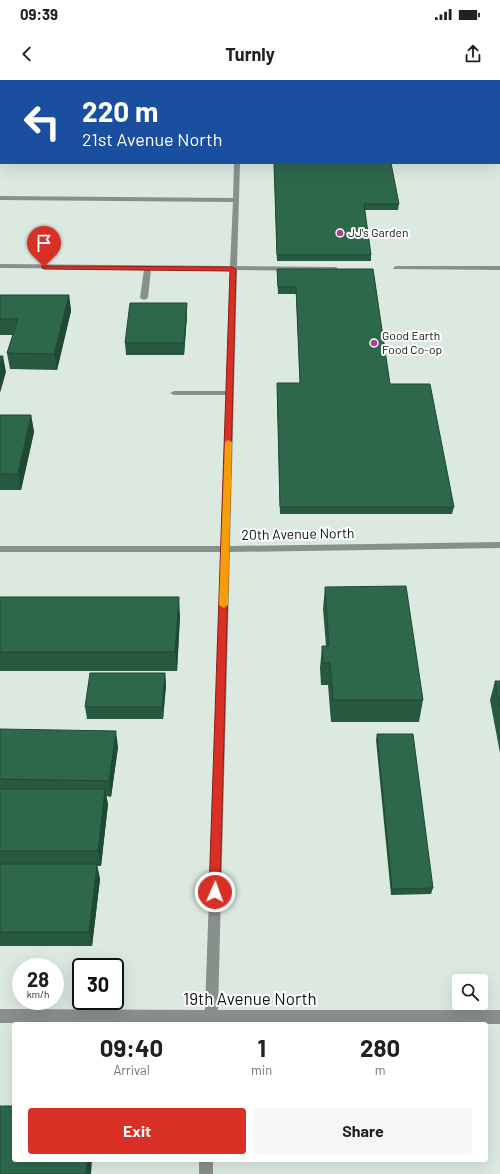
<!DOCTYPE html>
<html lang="en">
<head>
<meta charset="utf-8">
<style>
  body { margin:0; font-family:Barlow,sans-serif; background:#f6f6f6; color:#202124; height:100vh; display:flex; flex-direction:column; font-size:15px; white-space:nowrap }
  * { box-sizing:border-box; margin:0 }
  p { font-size:13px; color:#757577 }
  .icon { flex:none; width:22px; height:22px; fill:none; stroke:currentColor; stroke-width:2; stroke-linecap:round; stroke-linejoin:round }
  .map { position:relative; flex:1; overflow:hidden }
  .drawer { position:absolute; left:12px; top:942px; width:476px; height:140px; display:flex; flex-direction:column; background:#fff; border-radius:4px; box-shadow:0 4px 16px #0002 }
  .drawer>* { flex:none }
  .guide { position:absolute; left:0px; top:0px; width:500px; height:84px; box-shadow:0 4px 16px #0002; background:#1a4fa0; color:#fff; overflow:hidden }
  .controls { position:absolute; left:452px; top:894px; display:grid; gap:8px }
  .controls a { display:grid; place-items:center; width:36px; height:36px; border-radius:4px; background:#fff; box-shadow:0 4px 16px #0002; font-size:20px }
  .speed { position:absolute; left:12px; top:878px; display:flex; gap:8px; font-size:20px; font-weight:700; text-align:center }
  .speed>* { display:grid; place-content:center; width:52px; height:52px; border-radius:50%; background:#fff; box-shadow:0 4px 16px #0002; line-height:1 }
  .speed small { font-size:10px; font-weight:400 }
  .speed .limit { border:2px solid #111; border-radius:6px; background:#fff; color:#111 }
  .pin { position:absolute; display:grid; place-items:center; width:34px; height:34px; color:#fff; margin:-41px -17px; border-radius:50% 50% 50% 0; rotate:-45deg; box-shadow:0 0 4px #0007 }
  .pin .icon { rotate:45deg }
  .me { position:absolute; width:44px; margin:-22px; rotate:2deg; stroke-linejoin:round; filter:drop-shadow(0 0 3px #0008) }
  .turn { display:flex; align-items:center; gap:14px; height:84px; padding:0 16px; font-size:18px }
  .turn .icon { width:52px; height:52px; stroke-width:2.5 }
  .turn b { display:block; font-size:28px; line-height:34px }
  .eta { display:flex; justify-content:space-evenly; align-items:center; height:68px; text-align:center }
  .eta b { font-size:24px; font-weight:700; line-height:28px }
  .primary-button { display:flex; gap:8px; margin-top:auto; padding:8px 16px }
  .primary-button a { flex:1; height:46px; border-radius:4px; background:#d93025; color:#fff; font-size:16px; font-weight:700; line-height:46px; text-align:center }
  .primary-button a+a { background:#f6f6f6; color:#202124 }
  .status { display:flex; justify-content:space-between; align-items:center; height:28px; padding:0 20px; background:#fff; direction:ltr }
  .status svg { height:11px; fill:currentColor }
  header { display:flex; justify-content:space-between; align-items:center; height:52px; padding:0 16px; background:#fff; font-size:18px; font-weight:700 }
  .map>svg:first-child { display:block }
</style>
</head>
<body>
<div class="status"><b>09:39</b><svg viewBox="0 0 49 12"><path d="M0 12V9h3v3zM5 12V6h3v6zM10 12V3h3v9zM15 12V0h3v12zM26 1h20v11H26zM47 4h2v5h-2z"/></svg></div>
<header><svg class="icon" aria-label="back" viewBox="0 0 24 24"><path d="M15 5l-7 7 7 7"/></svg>Turnly<svg class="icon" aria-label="share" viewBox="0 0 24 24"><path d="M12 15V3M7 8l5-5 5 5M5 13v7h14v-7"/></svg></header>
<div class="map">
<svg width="500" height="1094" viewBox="0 0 500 1094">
  <rect width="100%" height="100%" fill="#dbe9e1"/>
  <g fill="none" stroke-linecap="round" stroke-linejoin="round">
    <g fill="#898f8b" fill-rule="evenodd">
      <rect x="237" y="0" width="6" height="1"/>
      <polygon points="1,1 1,6 0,7 0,2"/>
      <rect x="0" y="53" width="1" height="4"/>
      <rect x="499" y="55" width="1" height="4"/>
      <polygon points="234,83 240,83 237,186 336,187 339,189 336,191 237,190 230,466 500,462 500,468 230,472 218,930 500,930 500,944 0,943 0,929 205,930 221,472 0,472 0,466 221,466 226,315 174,315 170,313 174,311 226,311 230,190 151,189 148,218 144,220 140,218 144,189 0,188 0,184 230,186 233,122 0,120 0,116 233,118"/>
      <polygon points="396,186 500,186 500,190 394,189 393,188"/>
      <rect x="199" y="1080" width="14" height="14"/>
    </g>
  </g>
  <g fill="#275940">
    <rect x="405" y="0" width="44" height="1"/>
    <polygon points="274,83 399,124 398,130 364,130 371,175 371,181 277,181"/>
    <polygon points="277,189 373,189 390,304 454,427 452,434 280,434 277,310 300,303 296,214 278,214"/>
    <polygon points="0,215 69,215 71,231 57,290 10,289 7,273 13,255 0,255"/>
    <polygon points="187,235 184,275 126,275 125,263"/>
    <polygon points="0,335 31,335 34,352 21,410 0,410"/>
    <polygon points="325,507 423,620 419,642 331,642 328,605 321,605 320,588 322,566 326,566 323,529"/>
    <polygon points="0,517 180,536 177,591 0,591"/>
    <polygon points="165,593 166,605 163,639 87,639 85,627"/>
    <polygon points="495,601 500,601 500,673 490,620"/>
    <polygon points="0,649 118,667 111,717 106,716 108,724 101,786 97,786 100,799 92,866 0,866"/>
    <polygon points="377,654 433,808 431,814 391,815 376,660"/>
  </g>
  <g fill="#204934">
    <polygon points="69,215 71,231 57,290 54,274"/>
    <polygon points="187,223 187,235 184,275 184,263"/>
    <polygon points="3,276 6,292 0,313 0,286"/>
    <polygon points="31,335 34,352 21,410 18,394"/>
    <polygon points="179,517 180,536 177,591 175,572"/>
    <polygon points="165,593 166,605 163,639 162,627"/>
    <polygon points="116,651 118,667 111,717 109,701"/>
    <polygon points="105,709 108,724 101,786 98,771"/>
    <polygon points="97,784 100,799 92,866 89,852"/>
    <polygon points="87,1080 92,1080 91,1094 86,1094"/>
  </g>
  <g fill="#2d684b" stroke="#204934">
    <rect x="274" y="0" width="66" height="1"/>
    <polygon points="409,0 443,0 443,1 410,1"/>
    <polygon points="274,83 391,83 399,124 364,124 371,175 277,175"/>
    <polygon points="277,189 373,189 390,304 430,304 454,427 280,427 277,303 300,303 296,207 278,207"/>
    <polygon points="0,215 69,215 54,274 7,273 18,239 0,239"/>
    <polygon points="130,223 187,223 184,263 125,263"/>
    <polygon points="0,276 3,276 0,286"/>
    <polygon points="0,335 31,335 18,394 0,394"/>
    <polygon points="406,506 423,620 333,620 330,583 323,583 322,566 329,566 325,507"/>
    <polygon points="0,517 179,517 175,572 0,572"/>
    <polygon points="90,593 165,593 162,627 85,627"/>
    <polygon points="495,601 500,601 500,627"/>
    <polygon points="0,649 116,651 109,701 0,699"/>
    <polygon points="377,654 413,654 433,808 392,809"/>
    <polygon points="0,709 105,709 98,771 0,771"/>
    <polygon points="0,784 97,784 89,852 0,852"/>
    <polygon points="0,1026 14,1026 14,1080 87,1080 86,1094 0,1094"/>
  </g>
  <polygon fill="#d93025" stroke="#8d1f18" points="42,186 233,187 236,189 220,812 219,815 215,817 211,815 209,812 230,191 44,189 42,188"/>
  <polygon fill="#f59e0b" points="228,360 232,362 228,525 224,528 219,525 225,362"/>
  <g fill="#b23c93" stroke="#fff" stroke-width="1.5">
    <circle cx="340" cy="153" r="4"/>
    <circle cx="374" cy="263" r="4"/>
  </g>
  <g text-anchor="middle" stroke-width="4" stroke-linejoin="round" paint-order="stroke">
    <g font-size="12" fill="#0e1310" stroke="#fff" text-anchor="start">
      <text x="348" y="157">JJ's Garden</text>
      <text x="382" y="260">Good Earth<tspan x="382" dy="14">Food Co-op</tspan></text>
    </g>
    <g font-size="14" fill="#0e1310" stroke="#fff">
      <text transform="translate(298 454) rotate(-1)" y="5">20th Avenue North</text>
    </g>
    <g font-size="17" fill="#0e1310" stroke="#fff">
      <text x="250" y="925">19th Avenue North</text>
    </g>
  </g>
</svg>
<div class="controls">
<a><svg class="icon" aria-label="search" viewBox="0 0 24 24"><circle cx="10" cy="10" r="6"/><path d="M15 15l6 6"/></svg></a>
</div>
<div class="speed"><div>28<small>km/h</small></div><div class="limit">30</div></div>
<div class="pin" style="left:44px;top:187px;background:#d93025"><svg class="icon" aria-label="arrive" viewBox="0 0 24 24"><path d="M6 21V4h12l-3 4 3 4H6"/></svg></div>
<svg class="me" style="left:215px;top:812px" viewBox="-20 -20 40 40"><circle r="17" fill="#d93025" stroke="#fff" stroke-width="3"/><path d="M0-11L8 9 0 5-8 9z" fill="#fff"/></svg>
<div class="guide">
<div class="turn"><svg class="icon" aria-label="left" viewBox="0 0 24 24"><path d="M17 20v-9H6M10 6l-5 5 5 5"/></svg><div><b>220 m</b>21st Avenue North</div></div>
</div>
<section class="drawer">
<div class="eta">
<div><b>09:40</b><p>Arrival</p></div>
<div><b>1</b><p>min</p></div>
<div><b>280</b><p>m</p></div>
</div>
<div class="primary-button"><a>Exit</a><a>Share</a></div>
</section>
</div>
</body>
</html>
